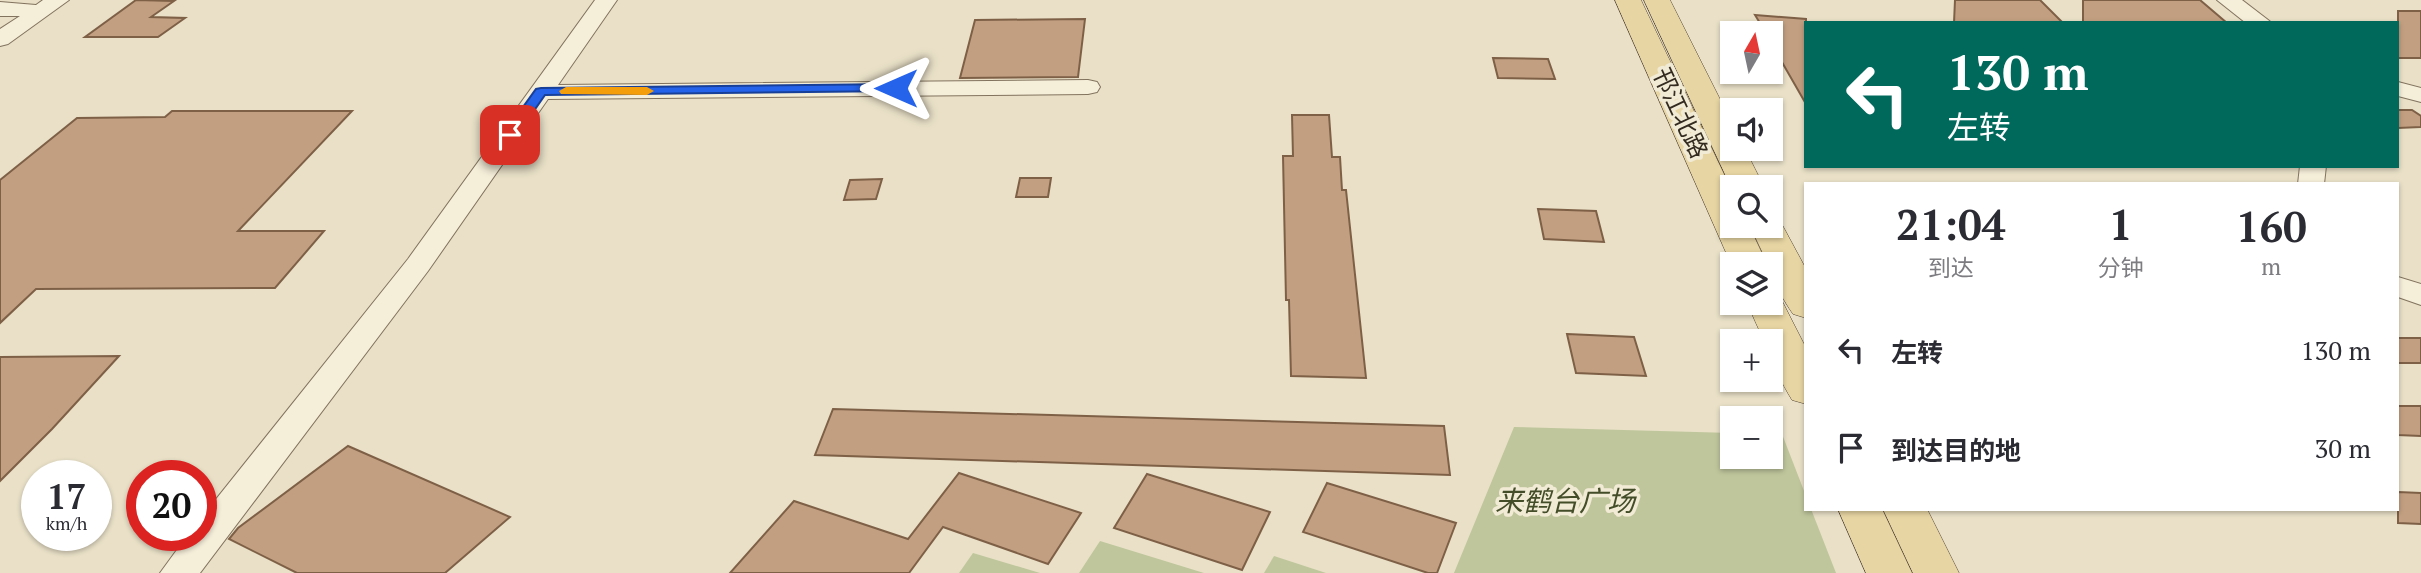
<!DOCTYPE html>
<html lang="zh">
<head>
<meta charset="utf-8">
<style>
  body { margin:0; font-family:"PT Serif","Noto Sans SC",serif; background:#f7f7f7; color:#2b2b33; height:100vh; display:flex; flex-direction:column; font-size:26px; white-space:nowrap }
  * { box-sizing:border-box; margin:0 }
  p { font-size:23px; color:#7c7c81 }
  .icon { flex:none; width:38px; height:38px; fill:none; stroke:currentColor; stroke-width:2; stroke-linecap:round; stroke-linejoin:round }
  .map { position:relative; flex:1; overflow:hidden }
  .details { position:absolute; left:1804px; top:182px; width:595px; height:329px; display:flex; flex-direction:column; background:#fff; border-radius:0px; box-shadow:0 2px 5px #0004 }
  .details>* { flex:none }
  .hud { position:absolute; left:1804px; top:21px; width:595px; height:147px; border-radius:0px; box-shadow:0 2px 5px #0004; background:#00695c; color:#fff; overflow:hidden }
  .needle { width:46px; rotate:9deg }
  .fabs { position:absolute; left:1720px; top:21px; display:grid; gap:14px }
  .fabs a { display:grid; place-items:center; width:63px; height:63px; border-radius:0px; background:#fff; box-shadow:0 2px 5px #0004; font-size:35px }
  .speed { position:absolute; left:21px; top:460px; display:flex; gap:14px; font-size:35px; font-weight:700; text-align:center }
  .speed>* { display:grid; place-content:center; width:91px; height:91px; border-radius:50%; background:#fff; box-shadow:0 2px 5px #0004; line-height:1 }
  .speed small { font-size:18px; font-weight:400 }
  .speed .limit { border:10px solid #d22; background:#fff; color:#111 }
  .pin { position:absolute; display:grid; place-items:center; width:60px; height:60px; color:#fff; margin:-30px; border-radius:14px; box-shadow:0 4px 10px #0006 }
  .me { position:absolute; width:77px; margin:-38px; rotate:270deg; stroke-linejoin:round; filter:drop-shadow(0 0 5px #0008) }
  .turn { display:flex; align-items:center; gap:24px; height:147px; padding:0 28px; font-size:32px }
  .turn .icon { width:91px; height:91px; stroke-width:2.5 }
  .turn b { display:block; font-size:49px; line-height:60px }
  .eta { display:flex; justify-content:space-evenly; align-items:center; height:119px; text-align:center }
  .eta b { font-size:42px; font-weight:700; line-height:49px }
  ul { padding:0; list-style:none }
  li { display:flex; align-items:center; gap:21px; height:98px; padding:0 28px }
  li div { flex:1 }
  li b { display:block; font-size:26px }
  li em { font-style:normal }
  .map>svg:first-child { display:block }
</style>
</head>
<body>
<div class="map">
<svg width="2421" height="573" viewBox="0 0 2421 573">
  <rect width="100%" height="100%" fill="#e9e0c7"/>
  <g fill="#bfc69c">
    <polygon points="1514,427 1732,433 1732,457 1771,457 1771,434 1782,434 1806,496 1806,509 1811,509 1836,573 1454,573"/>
    <polygon points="1100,541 1204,573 1079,573"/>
    <polygon points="973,553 1040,573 959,573"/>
    <polygon points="1274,556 1326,573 1264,573"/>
  </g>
  <g fill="#c29f81" stroke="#7e6047" stroke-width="2">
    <polygon points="136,0 174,1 151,17 185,18 158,37 85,37"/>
    <polygon points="1955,0 2040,0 2063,23 1954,23"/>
    <polygon points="2083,0 2200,0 2227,23 2083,23"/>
    <rect x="2398" y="11" width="23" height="47"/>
    <polygon points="1755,15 1806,19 1806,104 1771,43 1771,33 1766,33"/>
    <polygon points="1085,19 1078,77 960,78 975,20"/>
    <polygon points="1493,58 1548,59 1555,79 1498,78"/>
    <polygon points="2398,110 2412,110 2421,116 2421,127 2398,128"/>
    <polygon points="172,111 352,111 238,231 324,231 275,288 36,289 0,323 0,180 77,118 165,117"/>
    <polygon points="1292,115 1329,115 1332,157 1340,157 1342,190 1346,190 1366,378 1291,376 1289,300 1286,300 1283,156 1293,156"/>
    <polygon points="1020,178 1051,178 1048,197 1016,197"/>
    <polygon points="882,179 876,199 844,200 850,180"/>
    <polygon points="1538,209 1596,211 1604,242 1544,239"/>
    <polygon points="1567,334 1634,337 1646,376 1576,373"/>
    <rect x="2398" y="338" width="23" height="25"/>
    <polygon points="119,356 52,429 0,481 0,357"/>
    <polygon points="2398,406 2421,406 2421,436 2398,435"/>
    <polygon points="833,409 1444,426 1450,475 815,455"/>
    <polygon points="348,446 510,517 445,573 297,573 229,539 238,528"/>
    <polygon points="959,473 1081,513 1048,564 943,527 909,573 730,573 794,501 908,539"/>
    <polygon points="1147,474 1270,512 1242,570 1114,528"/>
    <polygon points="1327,483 1456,523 1437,573 1428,573 1303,532"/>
    <polygon points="2398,492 2421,493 2421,524 2398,523"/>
  </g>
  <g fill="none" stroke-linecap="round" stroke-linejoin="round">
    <defs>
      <g id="minor">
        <polygon points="43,0 69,0 8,44 0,46 0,29 20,16 0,16 0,2 36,5"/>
        <polygon points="595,0 617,0 558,85 1088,80 1097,82 1100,87 1097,92 1088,94 548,99 428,271 200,573 160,573 187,536 201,536 201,518 408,259"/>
        <polygon points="2217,0 2242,0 2272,23 2246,23"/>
        <polygon points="2398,82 2421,88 2421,102 2398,96"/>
        <polygon points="2300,166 2326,166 2324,184 2298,184"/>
        <polygon points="2398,277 2421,284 2421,305 2398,297"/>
      </g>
      <g id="major">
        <polygon points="1615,0 1641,0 1732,191 1732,226 1749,226 1767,264 1732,266 1731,264"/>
        <polygon points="1644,0 1670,0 1732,123 1732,149 1745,149 1764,187 1731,187"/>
        <path d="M1771 217 1779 219 1806 269V318L1793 314C1784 301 1771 280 1771 264H1768L1750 226H1771Z"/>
        <path d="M1771 292 1779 295 1806 348V404L1792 400C1781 382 1771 362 1771 341H1764L1747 303H1771Z"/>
        <polygon points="1838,509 1882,509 1912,573 1866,573"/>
        <polygon points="1883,509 1927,509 1959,573 1913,573"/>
      </g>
    </defs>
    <use href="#minor" stroke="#82735e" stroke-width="2"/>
    <use href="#major" stroke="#514232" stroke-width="1"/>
    <use href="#minor" fill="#f5eed9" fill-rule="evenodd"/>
    <use href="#major" fill="#e7d5a3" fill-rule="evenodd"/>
  </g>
  <polygon fill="#2563eb" stroke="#184099" stroke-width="2" points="896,84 903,88 901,91 545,95 515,138 510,139 503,135 536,89 541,88"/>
  <polygon fill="#f59e0b" points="566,87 647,87 654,91 647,95 561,94 559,91"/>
  <g text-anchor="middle" stroke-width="7" stroke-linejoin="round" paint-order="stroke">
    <g font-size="24" fill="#342b20" stroke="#f1ead5">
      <text transform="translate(1680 113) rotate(65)" y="8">邗江北路</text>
    </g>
    <g font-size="28" font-style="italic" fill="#434e29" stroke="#f1ead5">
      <text x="1565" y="511">来鹤台广场</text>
    </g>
  </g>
</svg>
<div class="fabs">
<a><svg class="needle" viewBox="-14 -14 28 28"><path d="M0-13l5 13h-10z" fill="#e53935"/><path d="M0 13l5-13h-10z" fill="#7c7c81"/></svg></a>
<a><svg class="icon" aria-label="sound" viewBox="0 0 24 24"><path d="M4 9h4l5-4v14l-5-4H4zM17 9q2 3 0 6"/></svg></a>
<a><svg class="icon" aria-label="search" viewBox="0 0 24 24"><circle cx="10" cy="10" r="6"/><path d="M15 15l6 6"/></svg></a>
<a><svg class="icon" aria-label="layers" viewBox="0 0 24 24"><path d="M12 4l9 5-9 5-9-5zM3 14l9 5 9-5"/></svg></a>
<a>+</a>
<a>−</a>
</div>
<div class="speed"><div>17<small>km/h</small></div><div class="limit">20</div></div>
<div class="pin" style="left:510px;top:135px;background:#d93025"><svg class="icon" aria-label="arrive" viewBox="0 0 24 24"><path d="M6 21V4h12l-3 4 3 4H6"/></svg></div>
<svg class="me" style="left:896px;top:88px" viewBox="-20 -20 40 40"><path d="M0-17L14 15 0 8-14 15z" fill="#2563eb" stroke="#fff" stroke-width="4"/></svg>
<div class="hud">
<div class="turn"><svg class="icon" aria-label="left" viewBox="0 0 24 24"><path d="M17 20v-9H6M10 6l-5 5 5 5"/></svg><div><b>130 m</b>左转</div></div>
</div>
<section class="details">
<div class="eta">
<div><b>21:04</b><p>到达</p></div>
<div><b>1</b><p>分钟</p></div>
<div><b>160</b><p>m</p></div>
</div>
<ul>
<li><svg class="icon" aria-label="left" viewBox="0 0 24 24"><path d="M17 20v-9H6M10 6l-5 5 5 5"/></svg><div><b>左转</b></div><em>130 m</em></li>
<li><svg class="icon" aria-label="arrive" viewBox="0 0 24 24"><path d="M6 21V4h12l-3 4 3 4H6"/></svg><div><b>到达目的地</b></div><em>30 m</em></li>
</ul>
</section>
</div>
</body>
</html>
